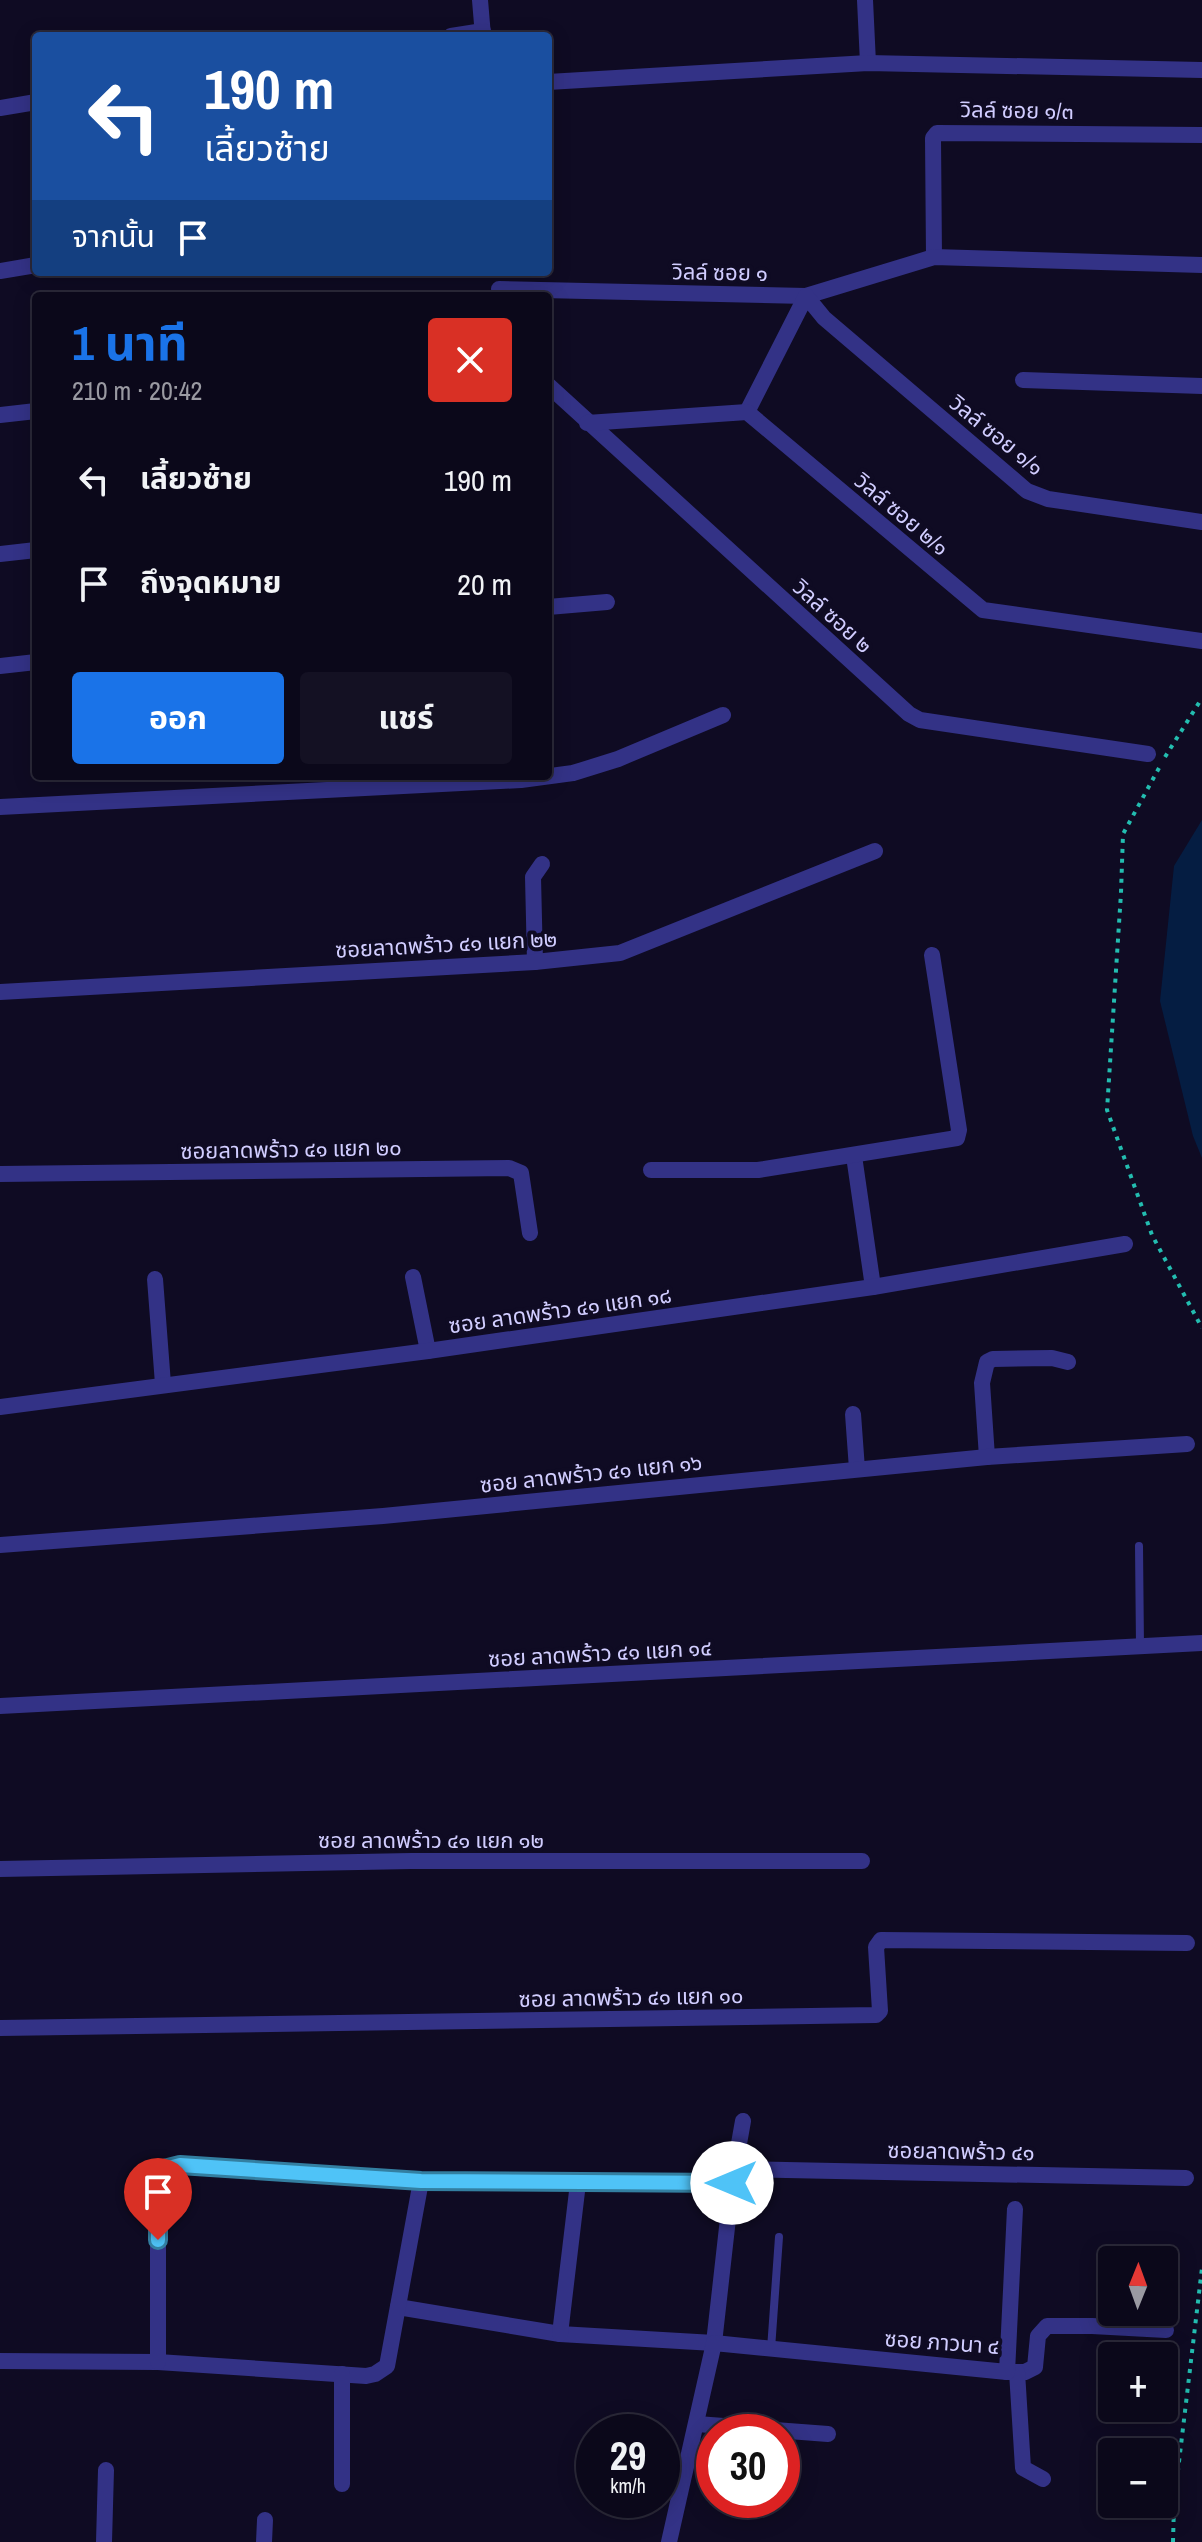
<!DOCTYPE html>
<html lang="th">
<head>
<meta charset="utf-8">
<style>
  body { margin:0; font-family:"Archivo Narrow","Noto Sans Thai",sans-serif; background:#141123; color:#f1f3f6; height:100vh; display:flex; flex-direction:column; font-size:30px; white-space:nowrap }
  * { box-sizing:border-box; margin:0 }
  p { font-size:26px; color:#9a9aa2 }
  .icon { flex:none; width:44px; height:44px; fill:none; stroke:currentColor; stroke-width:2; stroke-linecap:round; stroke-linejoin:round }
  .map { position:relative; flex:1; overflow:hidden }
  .side { position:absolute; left:32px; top:292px; width:520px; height:488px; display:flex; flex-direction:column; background:#0b081a; border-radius:8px; box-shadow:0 4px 20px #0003,0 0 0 2px #2b2939 }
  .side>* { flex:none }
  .guide { position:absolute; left:32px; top:32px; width:520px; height:244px; border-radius:8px; box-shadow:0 4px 20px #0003,0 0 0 2px #2b2939; background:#1a4fa0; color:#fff; overflow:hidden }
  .needle { width:52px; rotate:1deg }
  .controls { position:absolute; left:1098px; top:2246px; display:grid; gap:16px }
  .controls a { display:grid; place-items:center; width:80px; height:80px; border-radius:8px; background:#0b081a; box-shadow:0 4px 20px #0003,0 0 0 2px #2b2939; font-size:40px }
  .speed { position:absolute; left:576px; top:2414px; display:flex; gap:16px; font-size:40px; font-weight:700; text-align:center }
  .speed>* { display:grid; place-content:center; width:104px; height:104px; border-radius:50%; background:#0b081a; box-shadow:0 4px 20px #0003,0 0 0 2px #2b2939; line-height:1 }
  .speed small { font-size:20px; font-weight:400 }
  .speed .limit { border:12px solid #d22; background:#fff; color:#111 }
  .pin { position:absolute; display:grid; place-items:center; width:68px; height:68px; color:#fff; margin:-82px -34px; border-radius:50% 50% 50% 0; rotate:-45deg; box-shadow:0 0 8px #0007 }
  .pin .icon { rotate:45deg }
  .me { position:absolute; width:88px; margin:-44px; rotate:270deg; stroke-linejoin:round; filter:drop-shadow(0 0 6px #0008) }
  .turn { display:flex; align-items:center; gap:28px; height:168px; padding:0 40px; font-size:36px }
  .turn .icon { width:104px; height:104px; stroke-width:2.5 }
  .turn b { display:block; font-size:56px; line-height:68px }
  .then { display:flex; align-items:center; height:76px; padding:0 40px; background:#0003; gap:16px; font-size:30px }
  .round { display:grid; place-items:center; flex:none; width:84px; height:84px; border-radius:8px; background:#141123 }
  .summary { display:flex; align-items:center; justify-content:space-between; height:136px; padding:0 40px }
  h1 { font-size:48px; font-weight:700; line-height:60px; color:#1a73e8 }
  .primary-button { display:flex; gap:16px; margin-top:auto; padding:16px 40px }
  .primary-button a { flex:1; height:92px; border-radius:8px; background:#1a73e8; color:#fff; font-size:32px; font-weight:700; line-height:92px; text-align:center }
  .primary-button a+a { background:#141123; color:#f1f3f6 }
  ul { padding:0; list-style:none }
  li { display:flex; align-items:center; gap:24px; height:104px; padding:0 40px }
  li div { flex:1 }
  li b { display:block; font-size:30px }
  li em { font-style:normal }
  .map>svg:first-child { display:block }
</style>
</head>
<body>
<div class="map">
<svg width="1202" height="2542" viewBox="0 0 1202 2542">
  <rect width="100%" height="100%" fill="#0f0b23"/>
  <polygon fill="#051d42" points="1202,820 1202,1158 1193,1136 1160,1001 1174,866"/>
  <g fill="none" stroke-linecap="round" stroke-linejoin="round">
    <g stroke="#23bdb0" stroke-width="4" stroke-dasharray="4 6" stroke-linecap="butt">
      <polyline points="1165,757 1202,698"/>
      <polyline points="1159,768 1123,834 1121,893 1107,1110 1152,1235 1202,1328"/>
      <polyline points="1173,2542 1174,2504 1202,2268"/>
    </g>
    <g stroke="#333286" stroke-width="8">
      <polyline points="1139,1546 1140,1647"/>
      <polyline points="771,2349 779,2237"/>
    </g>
    <g stroke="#333286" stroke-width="16">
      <polyline points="480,0 483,36"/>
      <polyline points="865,0 868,63"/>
      <polyline points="451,36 483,31"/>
      <polyline points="548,82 868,63 1202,70"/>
      <polyline points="0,108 36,102"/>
      <polyline points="934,257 933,138 937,133 1202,135"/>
      <polyline points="0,271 36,265"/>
      <polyline points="499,289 806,296 934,257 1202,265"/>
      <polyline points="1023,380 1202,386"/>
      <polyline points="548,385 909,714 920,720 1148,754"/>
      <polyline points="747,412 806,296 824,318 1027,491 1048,499 1202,522"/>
      <polyline points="0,415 36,411"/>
      <polyline points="587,423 747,412 983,610 1202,641"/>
      <polyline points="0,554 36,550"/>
      <polyline points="548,607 607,602"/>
      <polyline points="0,666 36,662"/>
      <polyline points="0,807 521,780 573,773 618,759 723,715"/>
      <polyline points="535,962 533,877 542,864"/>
      <polyline points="0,992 535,962 620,953 875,851"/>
      <polyline points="854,1156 873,1287"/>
      <polyline points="651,1170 758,1170 957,1138 959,1130 932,955"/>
      <polyline points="0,1174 509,1168 521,1173 530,1233"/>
      <polyline points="413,1277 428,1351"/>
      <polyline points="155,1279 163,1384"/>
      <polyline points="0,1407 428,1351 873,1287 1125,1244"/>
      <polyline points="853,1414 857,1469"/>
      <polyline points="987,1457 982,1383 987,1362 993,1359 1052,1358 1068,1362"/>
      <polyline points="0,1545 383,1516 987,1457 1187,1444"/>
      <polyline points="0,1706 1202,1643"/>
      <polyline points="0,1869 411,1861 862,1861"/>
      <polyline points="0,2028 876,2015 880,2011 876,1947 881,1940 1187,1943"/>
      <polyline points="735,2169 1186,2178"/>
      <polyline points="398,2307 560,2334 714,2343 732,2183 743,2121"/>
      <polyline points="560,2334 578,2183"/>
      <polyline points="0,2361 158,2362 366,2376 375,2374 387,2366 421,2181"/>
      <polyline points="158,2362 158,2179 164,2169 171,2166 421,2181 732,2183"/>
      <polyline points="1007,2372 1025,2372 1035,2367 1038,2336 1047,2326 1092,2326 1166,2330"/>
      <polyline points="1017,2372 1023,2468 1043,2479"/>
      <polyline points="697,2424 828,2434"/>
      <polyline points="342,2484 342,2374"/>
      <polyline points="104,2542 106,2470"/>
      <polyline points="264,2542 265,2520"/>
      <polyline points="669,2542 714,2343 1007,2372 1015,2209"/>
    </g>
  </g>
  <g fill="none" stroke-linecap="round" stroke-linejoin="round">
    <defs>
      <polyline id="route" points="158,2240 158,2179 164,2169 180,2165 421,2181 732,2183"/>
    </defs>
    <use href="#route" stroke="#337fa1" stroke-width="20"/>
    <use href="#route" stroke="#4fc3f7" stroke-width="14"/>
  </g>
  <g text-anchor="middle" stroke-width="8" stroke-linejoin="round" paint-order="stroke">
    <g font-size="22" fill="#d1cdff" stroke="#0f0b23">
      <text transform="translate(1017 110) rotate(1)" y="8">วิลล์ ซอย ๑/๓</text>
      <text transform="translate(720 272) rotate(1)" y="8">วิลล์ ซอย ๑</text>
      <text transform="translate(997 435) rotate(39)" y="8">วิลล์ ซอย ๑/๑</text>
      <text transform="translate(902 514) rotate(40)" y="8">วิลล์ ซอย ๒/๑</text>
      <text transform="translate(833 616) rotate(42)" y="8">วิลล์ ซอย ๒</text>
      <text transform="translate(446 944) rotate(-3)" y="8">ซอยลาดพร้าว ๔๑ แยก ๒๒</text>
      <text transform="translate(291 1149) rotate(-1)" y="8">ซอยลาดพร้าว ๔๑ แยก ๒๐</text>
      <text transform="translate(560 1310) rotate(-8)" y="8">ซอย ลาดพร้าว ๔๑ แยก ๑๘</text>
      <text transform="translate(591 1473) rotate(-6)" y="8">ซอย ลาดพร้าว ๔๑ แยก ๑๖</text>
      <text transform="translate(600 1653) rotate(-3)" y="8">ซอย ลาดพร้าว ๔๑ แยก ๑๔</text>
      <text x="431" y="1848">ซอย ลาดพร้าว ๔๑ แยก ๑๒</text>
      <text transform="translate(631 1997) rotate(-1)" y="8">ซอย ลาดพร้าว ๔๑ แยก ๑๐</text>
      <text transform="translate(961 2151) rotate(1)" y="8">ซอยลาดพร้าว ๔๑</text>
      <text transform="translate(942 2342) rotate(4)" y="8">ซอย ภาวนา ๔</text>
    </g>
  </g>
</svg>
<div class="controls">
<a><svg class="needle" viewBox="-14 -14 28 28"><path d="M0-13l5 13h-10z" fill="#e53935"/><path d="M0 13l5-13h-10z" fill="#9a9aa2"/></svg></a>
<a>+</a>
<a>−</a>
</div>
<div class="speed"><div>29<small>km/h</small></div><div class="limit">30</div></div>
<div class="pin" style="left:158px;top:2240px;background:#d93025"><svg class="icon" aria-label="arrive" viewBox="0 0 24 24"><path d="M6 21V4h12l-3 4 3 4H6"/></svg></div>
<svg class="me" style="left:732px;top:2183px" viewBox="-20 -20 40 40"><circle r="19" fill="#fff"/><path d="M0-13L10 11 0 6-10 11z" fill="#4fc3f7"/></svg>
<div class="guide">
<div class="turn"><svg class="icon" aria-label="left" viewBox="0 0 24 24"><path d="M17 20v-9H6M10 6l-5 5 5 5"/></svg><div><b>190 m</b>เลี้ยวซ้าย</div></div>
<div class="then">จากนั้น<svg class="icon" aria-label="arrive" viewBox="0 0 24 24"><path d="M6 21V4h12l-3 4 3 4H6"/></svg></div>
</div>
<section class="side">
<div class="summary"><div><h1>1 นาที</h1><p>210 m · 20:42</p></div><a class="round" style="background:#d93025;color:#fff"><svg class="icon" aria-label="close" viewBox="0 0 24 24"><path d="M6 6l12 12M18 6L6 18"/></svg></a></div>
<ul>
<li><svg class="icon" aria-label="left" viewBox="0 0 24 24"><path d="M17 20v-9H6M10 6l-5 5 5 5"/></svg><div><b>เลี้ยวซ้าย</b></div><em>190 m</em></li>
<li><svg class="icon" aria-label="arrive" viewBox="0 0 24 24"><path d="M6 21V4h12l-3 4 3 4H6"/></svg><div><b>ถึงจุดหมาย</b></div><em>20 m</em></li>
</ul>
<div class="primary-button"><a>ออก</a><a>แชร์</a></div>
</section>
</div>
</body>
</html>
